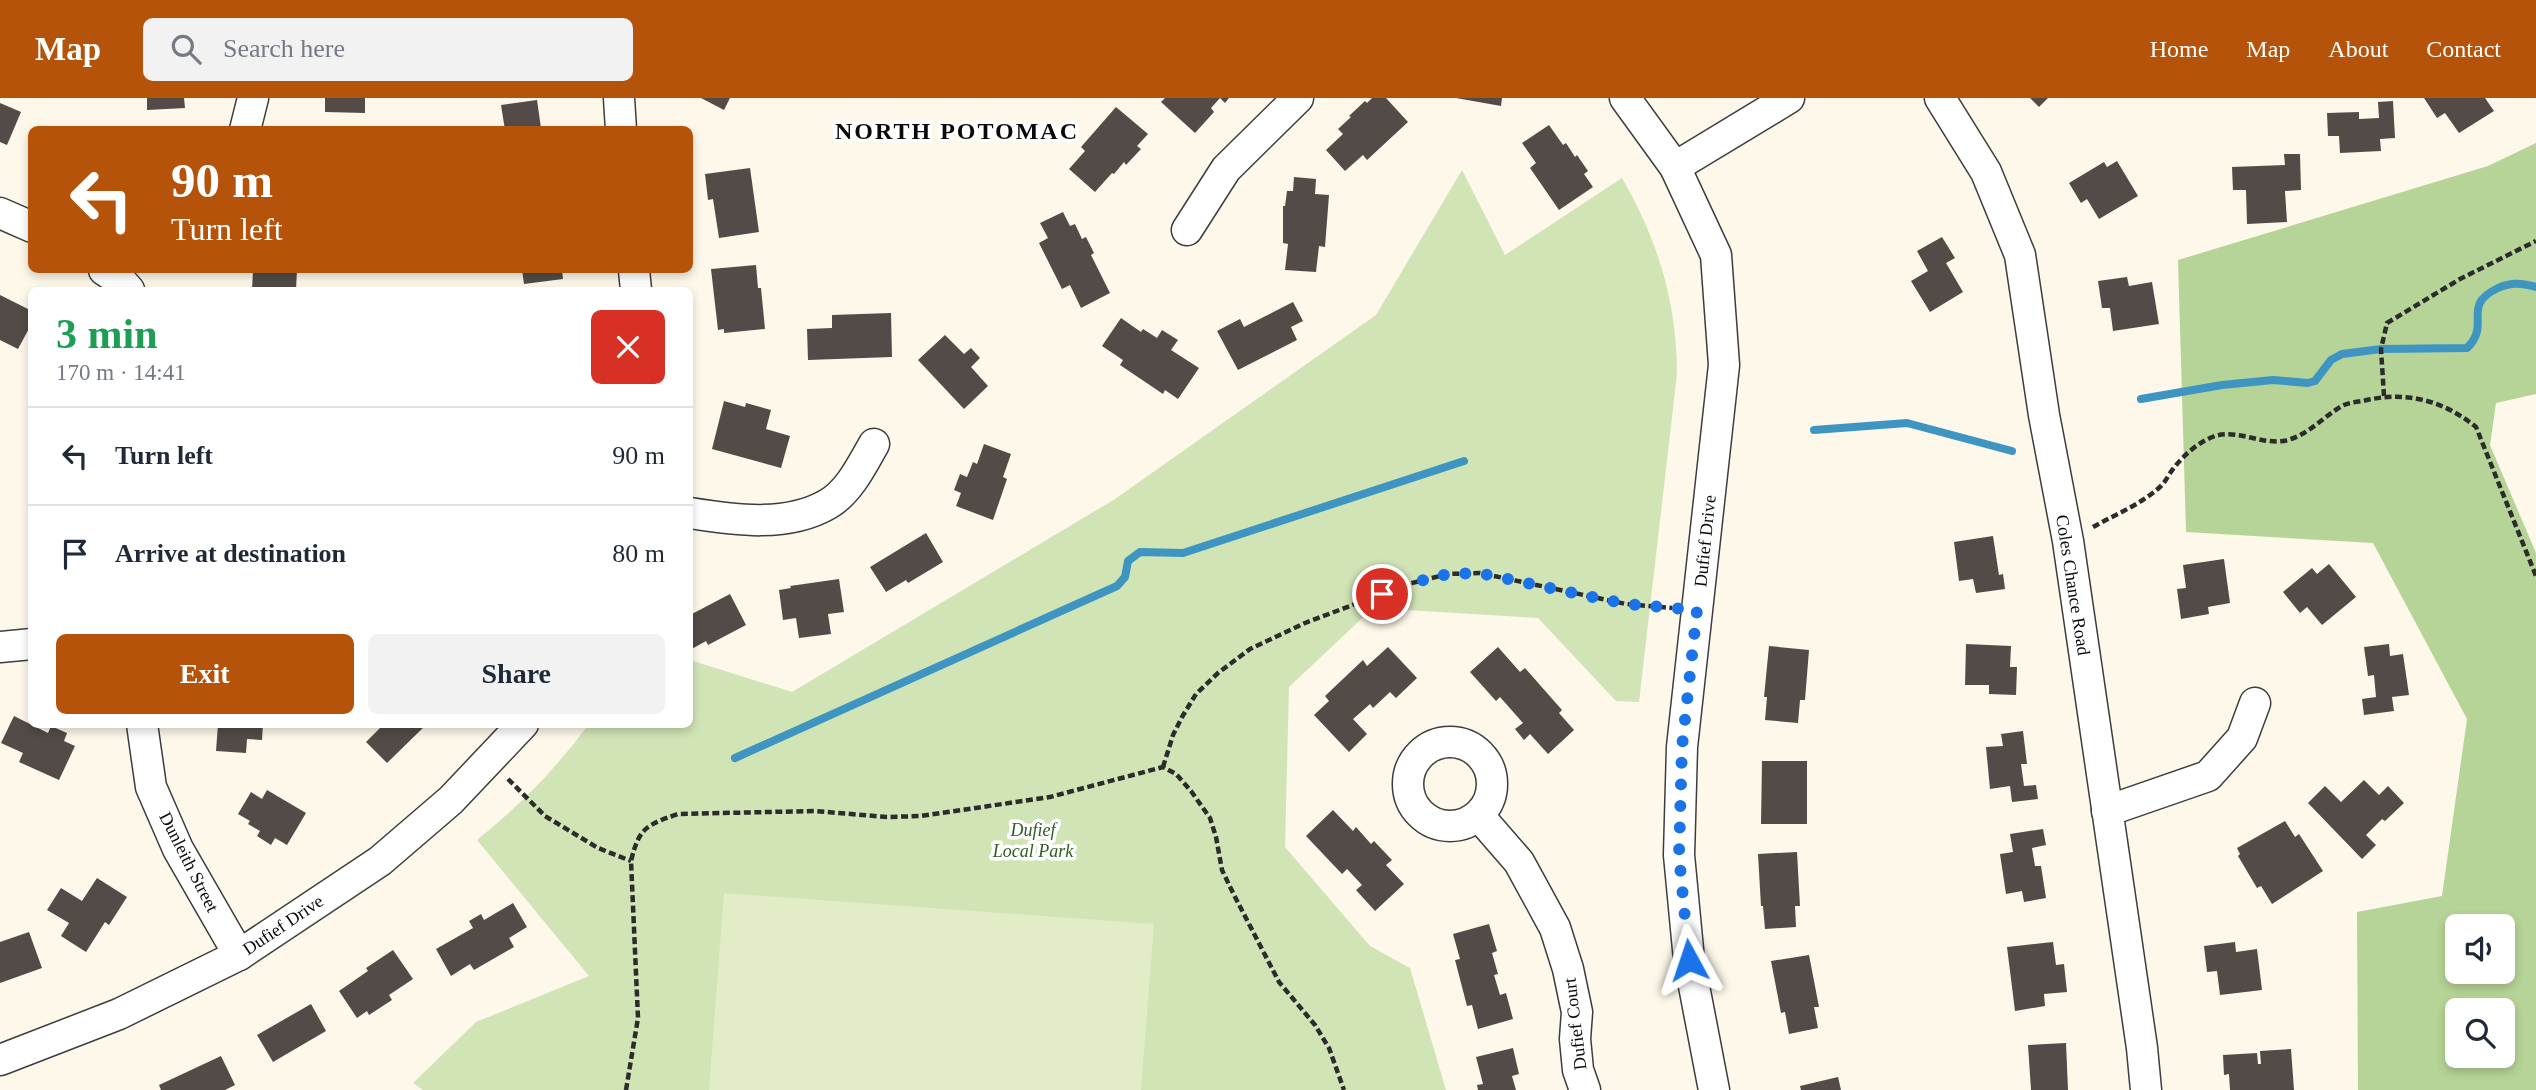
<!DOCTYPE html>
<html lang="en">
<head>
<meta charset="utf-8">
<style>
  body { margin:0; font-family:Georgia,serif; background:#f2f2f3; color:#1f2937; height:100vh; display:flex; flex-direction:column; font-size:26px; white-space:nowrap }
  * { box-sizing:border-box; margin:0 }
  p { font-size:23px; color:#747a83 }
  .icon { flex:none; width:38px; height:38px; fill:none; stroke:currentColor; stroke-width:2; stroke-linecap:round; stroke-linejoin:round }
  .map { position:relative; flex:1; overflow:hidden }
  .details { position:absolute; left:28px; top:189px; width:665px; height:441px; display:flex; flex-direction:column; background:#fff; border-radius:10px; box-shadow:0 4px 10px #0003 }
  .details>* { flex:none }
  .banner { position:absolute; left:28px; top:28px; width:665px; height:147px; border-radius:10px; box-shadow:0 4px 10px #0003; background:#b45309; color:#fff; overflow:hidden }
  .fabs { position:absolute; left:2445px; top:816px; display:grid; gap:14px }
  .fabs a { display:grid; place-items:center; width:70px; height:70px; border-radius:10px; background:#fff; box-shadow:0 4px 10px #0003; font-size:35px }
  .pin { position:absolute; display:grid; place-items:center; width:60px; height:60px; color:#fff; margin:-30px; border:4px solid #fff; border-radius:50%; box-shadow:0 2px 7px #0007 }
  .me { position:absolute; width:77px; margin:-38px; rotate:355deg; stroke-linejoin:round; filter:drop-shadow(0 0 5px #0008) }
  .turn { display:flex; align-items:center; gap:24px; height:147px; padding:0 28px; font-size:32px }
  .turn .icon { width:91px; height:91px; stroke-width:2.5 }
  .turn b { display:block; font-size:49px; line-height:60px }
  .round { display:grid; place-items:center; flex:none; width:74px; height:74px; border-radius:10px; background:#f2f2f3 }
  .summary { display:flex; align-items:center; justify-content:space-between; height:119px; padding:0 28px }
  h1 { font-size:42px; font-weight:700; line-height:52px; color:#1e9e55 }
  .cta { display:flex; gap:14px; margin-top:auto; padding:14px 28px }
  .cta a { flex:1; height:80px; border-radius:10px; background:#b45309; color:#fff; font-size:28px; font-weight:700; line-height:80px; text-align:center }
  .cta a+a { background:#f2f2f3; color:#1f2937 }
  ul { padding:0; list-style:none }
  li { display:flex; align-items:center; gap:21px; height:98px; padding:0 28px; border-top:2px solid #e0e1e3 }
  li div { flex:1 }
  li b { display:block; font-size:26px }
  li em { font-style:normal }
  header { display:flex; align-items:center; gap:42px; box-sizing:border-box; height:98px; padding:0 35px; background:#b45309; color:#fff }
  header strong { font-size:33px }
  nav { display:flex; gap:38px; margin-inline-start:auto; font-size:24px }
  .search { width:490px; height:63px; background:#f2f2f3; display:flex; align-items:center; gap:18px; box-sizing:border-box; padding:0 24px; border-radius:10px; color:#747a83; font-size:26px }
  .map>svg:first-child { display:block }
</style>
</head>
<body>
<header>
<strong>Map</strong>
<div class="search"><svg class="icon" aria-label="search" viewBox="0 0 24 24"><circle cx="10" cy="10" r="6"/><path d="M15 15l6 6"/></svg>Search here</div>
<nav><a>Home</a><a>Map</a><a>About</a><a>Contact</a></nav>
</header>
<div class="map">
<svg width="2536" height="992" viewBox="0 0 2536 992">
  <rect width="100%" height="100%" fill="#fdf8e9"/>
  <path fill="#d1e4b6" d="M1462 72 1505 157 1622 80C1658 142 1677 205 1677 276L1639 604 1616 603 1538 520 1373 510 1289 589 1285 749 1370 848 1410 870 1446 992H423L413 985 476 924 589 878 477 742C519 708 556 671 588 627L690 626V562L792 594 1115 401 1376 217Z"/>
  <path fill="#b6d497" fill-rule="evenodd" d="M2536 45V296L2496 305 2490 347 2536 455V992H2358L2357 814 2442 798 2467 621 2373 445 2186 434 2178 162 2488 68ZM2457 828H2502V873H2457ZM2457 912H2502V957H2457Z"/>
  <polygon fill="#e2ecc7" points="724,795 1154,826 1141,992 709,992"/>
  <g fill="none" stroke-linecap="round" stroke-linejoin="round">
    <g stroke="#3e95c2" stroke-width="8">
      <path d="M2141 301 2222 287 2273 282 2308 285 2315 283 2331 262 2342 256 2381 251 2467 250C2492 226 2460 208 2498 190 2511 184 2522 185 2536 189"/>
      <polyline points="1814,332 1907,325 2012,353"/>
      <polyline points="735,660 1117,488 1125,479 1128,463 1140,454 1183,455 1464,363"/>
    </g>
  </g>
  <g fill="#524b48">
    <polygon points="147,0 184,0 185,10 147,12"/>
    <polygon points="325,0 365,0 365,15 325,14"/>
    <polygon points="701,0 730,0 724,12"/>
    <polygon points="1165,0 1229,0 1225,5 1220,0 1211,10 1214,14 1195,35 1161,4"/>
    <polygon points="1372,0 1386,0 1408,24 1367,62 1363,57 1345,73 1326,52 1343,36 1338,31 1351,19 1349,18 1365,3 1367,5"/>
    <polygon points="1456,0 1502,0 1501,8"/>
    <polygon points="2030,0 2048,0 2039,9"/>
    <polygon points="2424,0 2485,0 2494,13 2459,35 2445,15 2437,20"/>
    <polygon points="537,2 541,30 505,32 501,7"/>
    <polygon points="2393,3 2395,40 2380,41 2381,53 2340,55 2339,38 2328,38 2327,15 2359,14 2359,21 2379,20 2378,4"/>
    <polygon points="0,5 21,14 7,47 0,44"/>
    <polygon points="1116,9 1148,36 1137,48 1141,51 1126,67 1124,64 1114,76 1112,75 1095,94 1069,71 1085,53 1081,49"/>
    <polygon points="1549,27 1563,47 1566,45 1575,59 1577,57 1588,73 1584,76 1593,89 1559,112 1530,70 1536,65 1522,45"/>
    <polygon points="2284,56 2300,56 2301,92 2285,93 2287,124 2247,126 2246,92 2233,92 2232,69 2285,67"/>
    <polygon points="2117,63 2138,98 2099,121 2087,101 2081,105 2069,85 2104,64 2107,69"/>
    <polygon points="750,70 759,134 719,140 713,101 708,102 705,76"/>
    <polygon points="1294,79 1316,81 1315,96 1329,97 1325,149 1319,148 1316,174 1285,172 1288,146 1283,145 1283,108 1285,108 1287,93 1293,93"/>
    <polygon points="1063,114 1070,128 1075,126 1082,141 1086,139 1094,155 1091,157 1110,195 1081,210 1070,187 1062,191 1039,145 1048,140 1040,125"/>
    <polygon points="1942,139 1955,160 1946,165 1963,194 1930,214 1911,183 1928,173 1917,153"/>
    <polygon points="756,167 758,190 761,190 765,231 724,235 724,231 718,232 711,171"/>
    <polygon points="253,172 297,172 296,192 252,192"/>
    <polygon points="522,172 562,172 563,181 524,186"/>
    <polygon points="2127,179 2129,188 2152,184 2159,226 2113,233 2110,210 2102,210 2098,183"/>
    <polygon points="0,197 32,213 32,225 18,251 0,242"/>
    <polygon points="1293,204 1303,223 1291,229 1297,242 1238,272 1217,233 1240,221 1244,229"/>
    <polygon points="891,215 892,259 808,262 807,231 832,230 832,217"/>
    <polygon points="1121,220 1141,234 1143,231 1157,240 1162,232 1178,242 1171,252 1199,270 1178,301 1165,292 1163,296 1120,267 1123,262 1102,248"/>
    <polygon points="945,237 964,256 971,250 980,260 971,269 988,288 964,311 918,262"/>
    <polygon points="724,303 745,309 746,305 771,312 766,331 790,338 781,370 712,351"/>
    <polygon points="984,346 1011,356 1003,379 1007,381 993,422 956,408 961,395 954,392 960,376 967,379 973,364 977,366"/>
    <polygon points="926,435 943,464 908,485 906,482 886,494 870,469"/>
    <polygon points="1993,438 1999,477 2003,476 2005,491 1976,495 1973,481 1959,483 1954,444"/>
    <polygon points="2224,461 2230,505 2208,509 2209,516 2181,521 2177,491 2186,490 2183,467"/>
    <polygon points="2329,466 2356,499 2322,527 2307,509 2300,515 2283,494 2312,470 2317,476"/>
    <polygon points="839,481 844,514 828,516 831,536 799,540 796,520 783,522 779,492 791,490 790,488"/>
    <polygon points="730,496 746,527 708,547 706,543 690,552 690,517"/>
    <polygon points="1966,546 2011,548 2010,569 2017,569 2016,597 1989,596 1989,587 1965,587"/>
    <polygon points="2389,546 2390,558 2403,556 2409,597 2392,599 2394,613 2364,617 2362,601 2376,599 2374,577 2368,578 2364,549"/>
    <polygon points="1769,548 1809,552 1805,602 1800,602 1798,625 1765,622 1767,599 1764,599"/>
    <polygon points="1388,549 1417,580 1396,600 1390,594 1373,610 1370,606 1353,621 1367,636 1349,654 1314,617 1329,603 1325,598 1363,562 1367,568"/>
    <polygon points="1498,549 1520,574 1525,570 1562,612 1559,615 1574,632 1548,656 1530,636 1524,642 1515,631 1523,625 1500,599 1496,603 1470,574"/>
    <polygon points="14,618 48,635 51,628 67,635 64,643 75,648 59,682 19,664 23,655 1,645"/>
    <polygon points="218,626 263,626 262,642 247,641 246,655 216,653"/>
    <polygon points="384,626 427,626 387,665 366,644"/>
    <polygon points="2023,633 2027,666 2021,666 2024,688 2036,687 2038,701 2012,704 2010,688 1990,691 1986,649 2003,648 2001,636"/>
    <polygon points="1762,663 1807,663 1807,726 1761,726"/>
    <polygon points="2364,682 2379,697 2388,688 2404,705 2385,723 2382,721 2366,737 2376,747 2362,761 2308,705 2325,688 2341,704"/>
    <polygon points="267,692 306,715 287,747 275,740 271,747 257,738 260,733 248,726 250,723 238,716 251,694 262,701"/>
    <polygon points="1333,712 1353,733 1356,729 1371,746 1374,743 1392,762 1386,767 1404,786 1375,813 1356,792 1362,787 1347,771 1342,776 1306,738"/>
    <polygon points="2285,723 2295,739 2299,736 2323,773 2272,806 2261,788 2257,790 2238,758 2240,756 2237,750"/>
    <polygon points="2043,731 2046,747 2032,750 2035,768 2041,768 2046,800 2024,804 2022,793 2006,796 2000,756 2013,754 2010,736"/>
    <polygon points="1797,754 1800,808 1795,808 1796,829 1765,831 1763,808 1761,808 1758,756"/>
    <polygon points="97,780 127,799 109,827 105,824 86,854 61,838 69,825 47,812 61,790 82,803"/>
    <polygon points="513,805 527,829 509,840 514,849 474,872 470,866 451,878 436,851 473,830 469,823 481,816 484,822"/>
    <polygon points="1489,826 1497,853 1492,855 1498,876 1494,877 1500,897 1506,895 1513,921 1478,931 1472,907 1467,908 1455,862 1460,861 1453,836"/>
    <polygon points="29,834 42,870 0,885 0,844"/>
    <polygon points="2053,844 2056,867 2064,866 2067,894 2044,896 2045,908 2015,913 2007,849"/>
    <polygon points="2235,844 2236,854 2257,851 2262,892 2220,897 2217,873 2207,874 2204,848"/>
    <polygon points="393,852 413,881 389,897 392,902 369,917 367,913 357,920 339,893 368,873 366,870"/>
    <polygon points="1809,857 1819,909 1814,909 1818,930 1789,936 1785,914 1781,915 1771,863"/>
    <polygon points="311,906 326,933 273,964 257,937"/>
    <polygon points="2066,945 2068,992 2031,992 2028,947"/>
    <polygon points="1513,950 1519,976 1512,978 1516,992 1478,992 1477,987 1483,986 1476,959"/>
    <polygon points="2291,951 2294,992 2230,992 2229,976 2224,977 2223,957 2257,955 2258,966 2261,966 2260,953"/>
    <polygon points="221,958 235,987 225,992 161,992 159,987"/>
    <polygon points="1838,979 1841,992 1801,992 1800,988"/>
  </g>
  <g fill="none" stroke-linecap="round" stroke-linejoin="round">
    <defs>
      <g id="minor">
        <polyline points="619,0 621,32"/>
        <polyline points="1625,0 1675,69 1716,157 1724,267 1682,649 1679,757 1689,862 1714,992"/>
        <polyline points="1940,0 1986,74 2020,157 2044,317 2068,443 2142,950 2146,992"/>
        <polyline points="245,32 253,0"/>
        <polyline points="1675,69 1789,0"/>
        <polyline points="0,115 32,129"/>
        <polyline points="1187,132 1226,71 1298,0"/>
        <polyline points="104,172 122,184 129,192"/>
        <polyline points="634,172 636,192"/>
        <path d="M690 415C734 422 787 430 828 406 849 394 862 367 874 346"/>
        <polyline points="0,549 32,546"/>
        <polyline points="142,626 151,689 178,751 239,857"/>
        <circle cx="1450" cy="686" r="42"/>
        <polyline points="2107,713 2208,678 2242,640 2255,605"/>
        <polyline points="1479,718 1519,764 1555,830 1568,871 1577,914 1575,941 1578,972 1585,992"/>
        <polyline points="0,962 119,916 239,857 380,763 451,702 523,626"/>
      </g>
    </defs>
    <use href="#minor" stroke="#3d3d3d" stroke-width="33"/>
    <g stroke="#2c2c2c" stroke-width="4.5" stroke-dasharray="7 3.5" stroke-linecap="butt">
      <polyline points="2384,298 2381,251 2387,225 2460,181 2536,143"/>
      <path d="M2093 429C2116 416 2142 406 2161 388 2166 383 2169 376 2173 371 2183 358 2195 347 2210 340 2235 328 2262 349 2288 342 2309 336 2323 319 2342 308 2349 304 2359 304 2367 302 2408 293 2444 303 2476 329L2536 478"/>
      <polyline points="1163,669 1173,637 1182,619 1196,596 1218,575 1250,551 1305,525 1408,486 1448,476 1480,475 1626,506 1672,510"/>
      <polyline points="508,681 545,718 598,750 631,763"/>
      <path d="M626 992 638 920 631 763C639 730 646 727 678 716L815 713 887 719 921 718 1050 699 1163 669 1176 676 1191 693 1210 720 1216 739 1222 772 1233 795 1279 884 1315 927 1329 950 1344 992"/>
    </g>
    <use href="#minor" stroke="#fff" stroke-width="30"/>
  </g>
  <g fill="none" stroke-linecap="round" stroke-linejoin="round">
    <polyline stroke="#1a73e8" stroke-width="12" stroke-dasharray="0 21.6" points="1382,496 1408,486 1448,476 1479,475 1626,506 1697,512 1682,649 1679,757 1689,862"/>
  </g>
  <g text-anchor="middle" stroke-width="7" stroke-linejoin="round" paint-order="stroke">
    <g font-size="18" fill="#0a0a0a" stroke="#fff">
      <text transform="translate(1705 443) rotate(-84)" y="6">Dufief Drive</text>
      <text transform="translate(2073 487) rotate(81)" y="6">Coles Chance Road</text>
      <text transform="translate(189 764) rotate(63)" y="6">Dunleith Street</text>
      <text transform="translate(283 827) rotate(-34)" y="6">Dufief Drive</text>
      <text transform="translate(1575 926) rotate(-97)" y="6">Dufief Court</text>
    </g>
    <g font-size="18" font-style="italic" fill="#305c21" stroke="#fff">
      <text x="1033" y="738">Dufief<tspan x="1033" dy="21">Local Park</tspan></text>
    </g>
    <g font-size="24" font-weight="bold" letter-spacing="2" fill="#0a0a0a" stroke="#fff">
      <text x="957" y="41">NORTH POTOMAC</text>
    </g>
  </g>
</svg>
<div class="fabs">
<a><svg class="icon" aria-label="sound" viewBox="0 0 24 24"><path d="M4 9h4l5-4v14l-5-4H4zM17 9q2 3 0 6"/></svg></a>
<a><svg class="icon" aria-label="search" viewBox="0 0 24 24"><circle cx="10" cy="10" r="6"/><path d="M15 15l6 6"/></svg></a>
</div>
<div class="pin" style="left:1382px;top:496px;background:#d93025"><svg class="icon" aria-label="arrive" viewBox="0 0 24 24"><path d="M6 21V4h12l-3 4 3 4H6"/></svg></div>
<svg class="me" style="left:1689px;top:862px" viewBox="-20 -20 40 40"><path d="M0-17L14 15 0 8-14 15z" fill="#1a73e8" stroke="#fff" stroke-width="4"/></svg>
<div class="banner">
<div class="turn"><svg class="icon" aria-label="left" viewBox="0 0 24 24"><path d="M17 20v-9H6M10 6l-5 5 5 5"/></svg><div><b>90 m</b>Turn left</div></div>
</div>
<section class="details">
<div class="summary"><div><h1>3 min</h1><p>170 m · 14:41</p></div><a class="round" style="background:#d93025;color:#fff"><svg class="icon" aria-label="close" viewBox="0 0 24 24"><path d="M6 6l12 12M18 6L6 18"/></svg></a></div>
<ul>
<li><svg class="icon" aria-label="left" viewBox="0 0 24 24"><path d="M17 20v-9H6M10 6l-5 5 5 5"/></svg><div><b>Turn left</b></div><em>90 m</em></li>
<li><svg class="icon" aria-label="arrive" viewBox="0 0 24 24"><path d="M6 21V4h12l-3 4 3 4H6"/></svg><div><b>Arrive at destination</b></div><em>80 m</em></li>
</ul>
<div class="cta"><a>Exit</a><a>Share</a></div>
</section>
</div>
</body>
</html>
